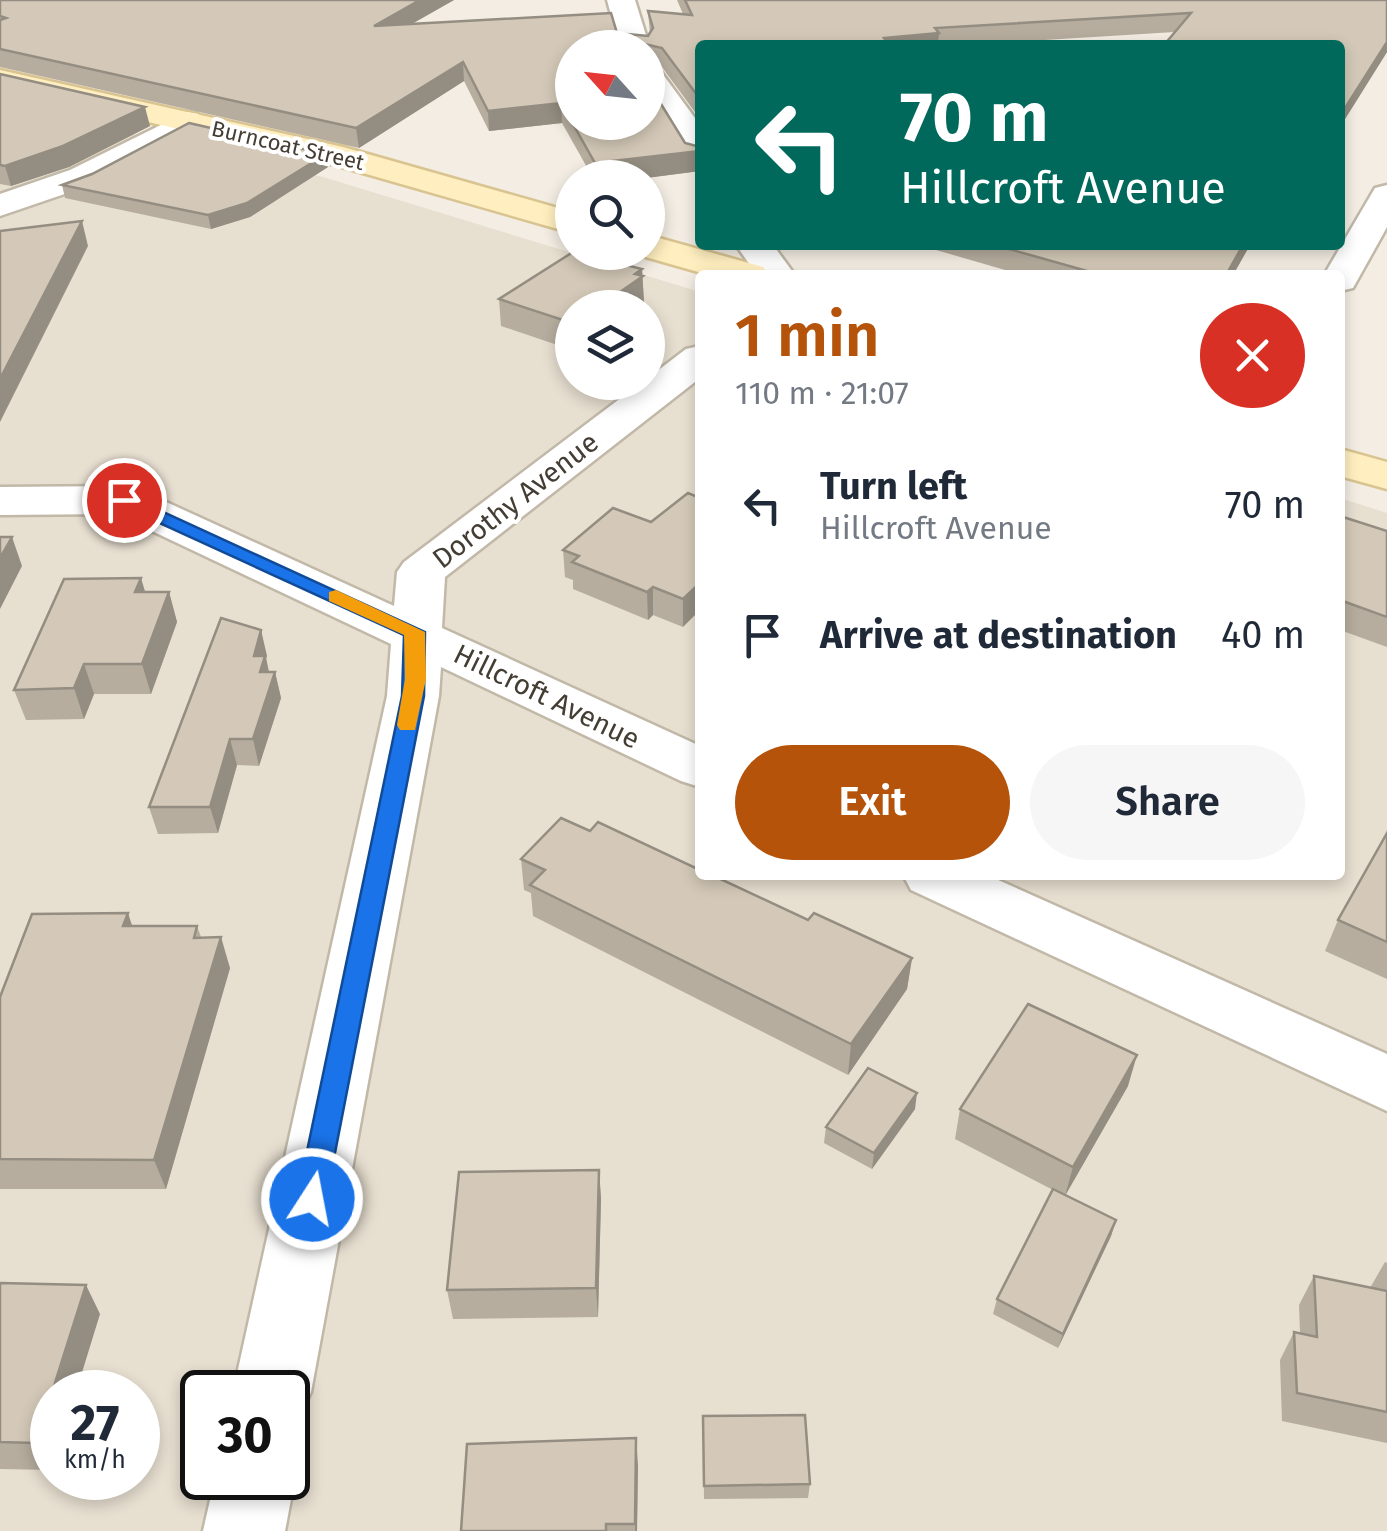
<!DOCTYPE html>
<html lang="en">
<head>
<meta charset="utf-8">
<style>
  body { margin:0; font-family:"Fira Sans",sans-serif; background:#f6f6f7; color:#1f2937; height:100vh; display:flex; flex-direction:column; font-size:38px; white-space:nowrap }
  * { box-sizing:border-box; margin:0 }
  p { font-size:32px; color:#747a83 }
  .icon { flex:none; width:55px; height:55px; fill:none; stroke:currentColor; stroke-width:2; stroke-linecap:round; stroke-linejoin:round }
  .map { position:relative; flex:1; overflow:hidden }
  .details { position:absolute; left:695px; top:270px; width:650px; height:610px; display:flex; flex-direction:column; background:#fff; border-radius:10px; box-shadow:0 5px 15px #0003 }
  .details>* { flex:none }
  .hud { position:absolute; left:695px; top:40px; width:650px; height:210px; border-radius:10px; box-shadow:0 5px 15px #0003; background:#00695c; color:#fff; overflow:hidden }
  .needle { width:65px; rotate:297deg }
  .tools { position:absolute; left:555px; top:30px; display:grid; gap:20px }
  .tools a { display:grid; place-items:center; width:110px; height:110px; border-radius:50%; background:#fff; box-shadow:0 5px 15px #0003; font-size:50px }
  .speed { position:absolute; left:30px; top:1370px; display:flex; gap:20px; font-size:50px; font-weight:700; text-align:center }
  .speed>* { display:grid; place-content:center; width:130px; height:130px; border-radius:50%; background:#fff; box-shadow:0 5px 15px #0003; line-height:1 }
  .speed small { font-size:25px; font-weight:400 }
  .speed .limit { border:5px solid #111; border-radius:15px; background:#fff; color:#111 }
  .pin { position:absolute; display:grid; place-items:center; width:85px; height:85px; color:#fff; margin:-42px; border:5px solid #fff; border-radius:50%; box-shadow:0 2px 10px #0007 }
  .me { position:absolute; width:110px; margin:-55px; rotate:11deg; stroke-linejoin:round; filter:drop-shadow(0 0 8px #0008) }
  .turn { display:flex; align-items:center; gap:35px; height:210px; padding:0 40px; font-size:45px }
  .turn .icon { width:130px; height:130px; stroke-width:2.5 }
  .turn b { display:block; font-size:70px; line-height:85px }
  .round { display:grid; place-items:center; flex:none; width:105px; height:105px; border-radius:52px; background:#f6f6f7 }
  .headline { display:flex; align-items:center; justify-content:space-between; height:170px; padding:0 40px }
  h1 { font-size:60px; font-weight:600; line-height:75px; color:#b45309 }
  .action { display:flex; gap:20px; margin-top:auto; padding:20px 40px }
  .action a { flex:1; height:115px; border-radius:60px; background:#b45309; color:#fff; font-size:40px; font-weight:600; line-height:115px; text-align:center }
  .action a+a { background:#f6f6f7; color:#1f2937 }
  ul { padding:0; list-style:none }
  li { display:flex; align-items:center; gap:30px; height:130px; padding:0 40px }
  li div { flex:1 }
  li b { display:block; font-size:38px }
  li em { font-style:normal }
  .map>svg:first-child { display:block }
</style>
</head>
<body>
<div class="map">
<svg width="1387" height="1531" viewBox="0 0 1387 1531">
  <rect width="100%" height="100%" fill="#f3ede3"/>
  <path fill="#e7dfd0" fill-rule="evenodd" d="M0 104 323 177 700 292V875H1340V498L1387 513V1531H0ZM572 308H648V382H572ZM52 1392H138V1478H52ZM202 1392H288V1478H202Z"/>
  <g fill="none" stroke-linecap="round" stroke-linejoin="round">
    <defs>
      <g id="minor">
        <polygon points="187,112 198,114 203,121 198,128 94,184 0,216 0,194 70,170"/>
        <polygon points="1387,185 1387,227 1353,288 1340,291 1340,275 1324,275 1375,188"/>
        <polygon points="700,346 700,378 445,577 442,628 700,746 700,787 681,781 441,667 439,696 311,1392 299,1418 288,1423 288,1392 233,1392 387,696 391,644 116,514 0,515 0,487 124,486 140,490 394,606 397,572 404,562 642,382 648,382 648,378 686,349"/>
        <polygon points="903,875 987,875 1387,1054 1387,1111 911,890"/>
        <polygon points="288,1459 295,1478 285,1531 203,1531 215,1478 288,1478"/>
      </g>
      <g id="tertiary">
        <polygon points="607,0 635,0 650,48 648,51 648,48 620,48"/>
        <polygon points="648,66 659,69 700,125 700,164 688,161 648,95"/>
        <polygon points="736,245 773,245 795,275 757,275"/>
      </g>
      <g id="secondary">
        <polygon points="0,70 343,147 572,212 572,233 335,165 0,88"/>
        <polygon points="648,235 763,267 769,275 709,275 635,254 648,252"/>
        <polygon points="1340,449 1387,462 1387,489 1340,476"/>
      </g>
    </defs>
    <use href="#minor" stroke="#c1b8a8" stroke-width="5"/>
    <use href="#tertiary" stroke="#c1b8a8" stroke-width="5"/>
    <use href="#secondary" stroke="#d9c491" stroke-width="5"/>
    <use href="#minor" fill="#fff" fill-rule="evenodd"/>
    <use href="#tertiary" fill="#fff" fill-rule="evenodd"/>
    <use href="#secondary" fill="#ffefc0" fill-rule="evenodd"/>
  </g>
  <g fill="#b6ad9e">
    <polygon points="0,0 454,0 412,24 617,33 648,36 650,34 648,11 683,14 677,0 1387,0 1387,52 1340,127 1175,32 963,45 700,45 700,119 662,67 648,63 648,48 572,48 685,143 700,147 700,171 646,178 593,178 562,123 489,131 464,81 359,148 0,67"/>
    <polygon points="0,74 150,126 69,167 11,186 0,184"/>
    <polygon points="328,167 250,217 211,229 65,198 62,185"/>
    <polygon points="919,245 1250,245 1233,275 1022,275"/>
    <polygon points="642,269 644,303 572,308 572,350 501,326 499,299"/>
    <polygon points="688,493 683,627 653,615 648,620 573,589 573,580 565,577 563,550 651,522"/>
    <polygon points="1340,516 1387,531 1387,647 1340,630"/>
    <polygon points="145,592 169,592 177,622 151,694 94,694 84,719 26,720 14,690"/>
    <polygon points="261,630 269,672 275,672 281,698 259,766 237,765 218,833 158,834 149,807"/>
    <polygon points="590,831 808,920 912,958 907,989 848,1075 533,916 531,893 524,890 521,859"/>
    <polygon points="1387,833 1387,979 1325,951 1338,920"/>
    <polygon points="132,926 197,926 201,937 230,968 166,1189 0,1189 0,997"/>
    <polygon points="1128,1086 1065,1195 1116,1220 1111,1236 1058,1348 993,1314 997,1299 1053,1190 955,1139 960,1109"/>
    <polygon points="915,1109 872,1169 824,1143 826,1127"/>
    <polygon points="599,1170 601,1199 598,1317 453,1319 447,1290"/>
    <polygon points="1385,1262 1387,1263 1387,1443 1282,1421 1280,1360 1294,1332 1300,1333 1299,1305 1314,1276 1370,1288"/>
    <polygon points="0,1283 100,1314 52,1392 52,1470 0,1469"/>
    <polygon points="703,1416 810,1484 808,1498 704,1499"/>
    <polygon points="638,1465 637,1531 461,1531"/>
  </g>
  <g fill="#948d81">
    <polygon points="420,0 454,0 376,44 374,26"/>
    <polygon points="939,33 938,45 883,45 884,38"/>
    <polygon points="1387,42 1387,52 1340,127 1340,116"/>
    <polygon points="463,62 464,81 359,148 356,128"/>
    <polygon points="561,103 562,123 489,131 488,111"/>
    <polygon points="145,107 150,126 69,167 11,186 5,166"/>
    <polygon points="700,151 700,171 646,178 596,178 595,163"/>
    <polygon points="326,154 328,167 250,217 211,229 208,215"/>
    <polygon points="82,221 88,246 0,422 0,379"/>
    <polygon points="1243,245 1250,245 1233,275 1226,275"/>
    <polygon points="642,269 644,303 637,308 597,308"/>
    <polygon points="12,537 22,566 0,609 0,558"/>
    <polygon points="141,578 150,608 135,592"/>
    <polygon points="700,583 700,610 683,627 683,599"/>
    <polygon points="653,587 653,615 648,620 647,592"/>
    <polygon points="169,592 177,622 151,694 142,664"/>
    <polygon points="261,630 267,656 266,659 271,682 260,682 254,656"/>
    <polygon points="84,664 94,694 84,719 74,688"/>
    <polygon points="275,672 281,698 259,766 253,739"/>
    <polygon points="230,739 237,765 218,833 210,807"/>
    <polygon points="128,913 138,944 123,926"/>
    <polygon points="221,937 230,968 166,1189 154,1160"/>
    <polygon points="912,958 907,989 848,1075 851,1044"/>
    <polygon points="1137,1055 1128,1086 1065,1196 1073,1167"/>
    <polygon points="917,1093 915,1109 872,1169 874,1153"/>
    <polygon points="599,1170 601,1199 598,1317 596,1288"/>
    <polygon points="1116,1220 1111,1236 1058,1348 1063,1334"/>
    <polygon points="86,1285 100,1314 76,1392 52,1392 52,1469 36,1443"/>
    <polygon points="636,1438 638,1465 637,1531 635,1531"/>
  </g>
  <g fill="#d4c9b8" stroke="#948d81" stroke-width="2.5">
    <polygon points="0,0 420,0 374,26 611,13 617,33 648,36 653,28 648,11 692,15 685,0 1387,0 1387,42 1340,116 1340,45 1164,45 1191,13 935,28 939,33 884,38 889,45 700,45 700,99 662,48 645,44 645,48 572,48 572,122 648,122 648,83 685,143 700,147 700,151 595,163 561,103 488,111 463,62 356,128 0,49 0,20 6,18 0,16"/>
    <polygon points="0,74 145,107 63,146 5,166 0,165"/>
    <polygon points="189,123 326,154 247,203 208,215 62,185 92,174"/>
    <polygon points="82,221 0,379 0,231"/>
    <polygon points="995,245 1243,245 1226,275 1101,275"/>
    <polygon points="573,252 642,269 635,274 643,276 597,308 572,308 572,323 499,299"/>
    <polygon points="688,493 700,498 700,583 683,599 653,587 647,592 572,562 579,556 563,550 613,508 651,522"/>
    <polygon points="1340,516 1387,531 1387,617 1340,600"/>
    <polygon points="0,537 12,537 0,558"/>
    <polygon points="141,578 135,592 169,592 142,664 84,664 74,688 14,690 64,579"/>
    <polygon points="221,618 261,630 254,656 265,656 260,672 275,672 253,739 230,739 210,807 149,807"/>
    <polygon points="561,818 590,831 598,822 700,870 700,875 712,875 808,920 814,913 912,958 851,1044 530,885 545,870 521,859"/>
    <polygon points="1387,833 1387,942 1338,920"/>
    <polygon points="128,913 123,926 197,926 194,938 221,937 154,1160 0,1159 0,997 32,914"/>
    <polygon points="1028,1004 1137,1055 1073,1167 960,1109"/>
    <polygon points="868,1068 917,1093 874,1153 826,1127"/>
    <polygon points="599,1170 596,1288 447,1290 459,1172"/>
    <polygon points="1053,1189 1116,1220 1063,1334 997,1299"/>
    <polygon points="1314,1276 1387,1291 1387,1412 1297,1393 1294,1332 1317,1337"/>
    <polygon points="0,1283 86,1285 36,1443 0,1442"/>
    <polygon points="805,1415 810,1484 704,1486 703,1416"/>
    <polygon points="636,1438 635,1524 606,1524 606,1531 461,1531 467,1444"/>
  </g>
  <polygon fill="#1a73e8" stroke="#114b97" stroke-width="2.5" points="124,494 425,632 424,696 326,1199 322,1208 312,1212 301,1208 297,1199 402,696 404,635 118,504 115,500"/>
  <polygon fill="#f59e0b" points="336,590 425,632 426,679 415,730 400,730 397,725 405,679 404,635 329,601 329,592"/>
  <g text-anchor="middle" stroke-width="8" stroke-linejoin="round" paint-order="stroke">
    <g font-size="22" fill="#443d33" stroke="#fff">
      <text transform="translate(288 145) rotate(13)" y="8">Burncoat Street</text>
    </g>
    <g font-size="28" fill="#443d33" stroke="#fff">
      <text transform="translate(515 500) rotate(-38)" y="10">Dorothy Avenue</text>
      <text transform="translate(547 696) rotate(26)" y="10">Hillcroft Avenue</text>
    </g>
  </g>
</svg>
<div class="tools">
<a><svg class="needle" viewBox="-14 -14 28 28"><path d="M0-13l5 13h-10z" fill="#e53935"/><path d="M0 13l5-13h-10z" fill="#747a83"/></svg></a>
<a><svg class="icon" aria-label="search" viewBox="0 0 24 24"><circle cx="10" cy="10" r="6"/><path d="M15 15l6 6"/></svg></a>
<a><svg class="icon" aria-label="layers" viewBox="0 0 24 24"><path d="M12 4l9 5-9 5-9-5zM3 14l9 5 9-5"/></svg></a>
</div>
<div class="speed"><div>27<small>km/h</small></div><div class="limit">30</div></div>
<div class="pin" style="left:124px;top:500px;background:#d93025"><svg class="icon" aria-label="arrive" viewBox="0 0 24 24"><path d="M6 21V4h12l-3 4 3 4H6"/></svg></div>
<svg class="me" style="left:312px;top:1199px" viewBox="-20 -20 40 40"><circle r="17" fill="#1a73e8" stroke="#fff" stroke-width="3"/><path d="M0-11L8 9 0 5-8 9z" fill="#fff"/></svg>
<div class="hud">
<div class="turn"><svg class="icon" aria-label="left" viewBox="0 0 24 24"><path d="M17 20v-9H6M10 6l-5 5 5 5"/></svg><div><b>70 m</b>Hillcroft Avenue</div></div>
</div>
<section class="details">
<div class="headline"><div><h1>1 min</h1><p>110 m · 21:07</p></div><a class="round" style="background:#d93025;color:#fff"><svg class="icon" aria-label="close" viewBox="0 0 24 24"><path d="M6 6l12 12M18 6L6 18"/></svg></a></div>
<ul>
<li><svg class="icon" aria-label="left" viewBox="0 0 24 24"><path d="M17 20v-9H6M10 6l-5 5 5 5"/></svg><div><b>Turn left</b><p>Hillcroft Avenue</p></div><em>70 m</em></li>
<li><svg class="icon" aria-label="arrive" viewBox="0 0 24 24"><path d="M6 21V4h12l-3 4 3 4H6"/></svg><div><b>Arrive at destination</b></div><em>40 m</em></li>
</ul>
<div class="action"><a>Exit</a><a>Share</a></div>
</section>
</div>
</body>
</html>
